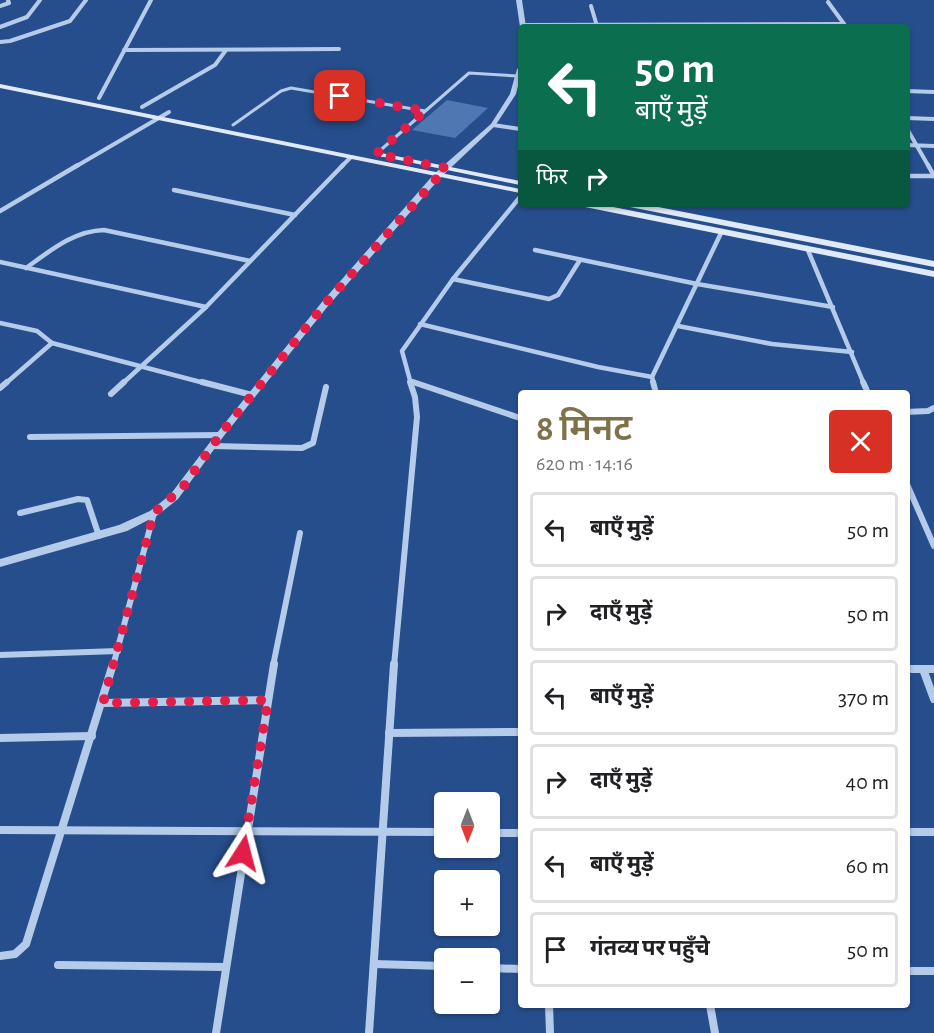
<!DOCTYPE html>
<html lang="hi">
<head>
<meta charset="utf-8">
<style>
  body { margin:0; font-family:"Alegreya Sans","Noto Sans Devanagari",sans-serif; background:#f2f2f2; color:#202124; height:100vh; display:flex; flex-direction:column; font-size:22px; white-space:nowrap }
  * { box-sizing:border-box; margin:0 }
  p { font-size:20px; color:#757577 }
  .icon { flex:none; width:33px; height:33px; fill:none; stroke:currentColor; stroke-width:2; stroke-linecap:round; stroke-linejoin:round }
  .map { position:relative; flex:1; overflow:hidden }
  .drawer { position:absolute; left:518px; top:390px; width:392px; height:618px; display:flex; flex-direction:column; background:#fff; border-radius:6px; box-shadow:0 2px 4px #0004 }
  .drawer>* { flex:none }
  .hud { position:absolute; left:518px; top:24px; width:392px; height:183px; border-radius:6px; box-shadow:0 2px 4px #0004; background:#0b6e4f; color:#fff; overflow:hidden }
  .needle { width:39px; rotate:180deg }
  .controls { position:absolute; left:434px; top:792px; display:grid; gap:12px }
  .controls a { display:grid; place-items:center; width:66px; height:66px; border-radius:6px; background:#fff; box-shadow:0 2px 4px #0004; font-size:30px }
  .pin { position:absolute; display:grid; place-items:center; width:51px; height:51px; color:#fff; margin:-26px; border-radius:12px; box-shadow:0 3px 9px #0006 }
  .me { position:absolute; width:66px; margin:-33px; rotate:9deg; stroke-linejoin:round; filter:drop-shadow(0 0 4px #0008) }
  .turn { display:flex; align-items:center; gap:21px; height:126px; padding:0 18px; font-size:27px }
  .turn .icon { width:78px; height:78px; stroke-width:2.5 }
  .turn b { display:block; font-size:42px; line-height:51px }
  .then { display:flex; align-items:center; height:57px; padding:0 18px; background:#0003; gap:12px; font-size:22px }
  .round { display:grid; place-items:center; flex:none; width:63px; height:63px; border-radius:6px; background:#f2f2f2 }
  .overview { display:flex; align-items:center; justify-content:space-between; height:102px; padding:0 18px }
  h1 { font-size:36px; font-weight:600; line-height:45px; color:#7f724b }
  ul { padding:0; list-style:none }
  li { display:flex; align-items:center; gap:18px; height:75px; margin:0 12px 9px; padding:0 6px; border:3px solid #e0e0e0; border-radius:6px }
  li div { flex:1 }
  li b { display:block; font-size:22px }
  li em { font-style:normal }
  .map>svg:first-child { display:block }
</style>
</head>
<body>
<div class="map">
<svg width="934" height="1033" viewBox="0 0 934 1033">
  <rect width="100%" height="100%" fill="#264e8c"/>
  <polygon fill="#4f77b2" points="447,100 488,108 455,138 412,130"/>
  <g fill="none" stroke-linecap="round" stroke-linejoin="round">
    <g stroke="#b5cbea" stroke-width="3">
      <polyline points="233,125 281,91 291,88 425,111"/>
      <polyline points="376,154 469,73 518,76"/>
    </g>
    <g stroke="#b5cbea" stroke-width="4">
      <polyline points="828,2 844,24"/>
      <polyline points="0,6 9,3 8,0"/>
      <polyline points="591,6 597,26"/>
      <polyline points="523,25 844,24 846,27"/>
      <polyline points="0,27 27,17 40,0"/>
      <polyline points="0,42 10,41 70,21 86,0"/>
      <polyline points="124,50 339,49"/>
      <polyline points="906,91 934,92"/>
      <polyline points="99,98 151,0"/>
      <polyline points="142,107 215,65 226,50"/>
      <polyline points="906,118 934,119"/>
      <polyline points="493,125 520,129"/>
      <polyline points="906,127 929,167"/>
      <polyline points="906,145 934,146"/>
      <polyline points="75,167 169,112"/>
      <polyline points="341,167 351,157"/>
    </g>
    <g stroke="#b5cbea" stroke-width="4.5">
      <polyline points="928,165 934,176"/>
      <polyline points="906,176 934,176"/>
      <polyline points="174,190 295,215"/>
      <polyline points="0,211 78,165"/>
      <polyline points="807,248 864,384"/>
      <polyline points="535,250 697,284 833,307"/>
      <polyline points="0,262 206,307"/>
      <path d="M26 268C50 251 73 231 104 230L250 261"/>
      <polyline points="453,279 549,299 558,295 580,260"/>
      <polyline points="0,323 37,331 52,343 208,384"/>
      <polyline points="420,324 598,367 652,377"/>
      <polyline points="678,326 772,344 852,352"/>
      <polyline points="410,381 418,384"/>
      <polyline points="5,384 52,343"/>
      <polyline points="122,384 206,307 343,165"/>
      <polyline points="411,384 402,351 453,279 520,197"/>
      <polyline points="654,384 652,377 722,231"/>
    </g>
    <g stroke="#b5cbea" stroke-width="6">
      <polyline points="202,382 252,395"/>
      <polyline points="413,382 520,418"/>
      <polyline points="653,382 656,393"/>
      <polyline points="863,382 868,393"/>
      <polyline points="0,388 7,382"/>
      <polyline points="111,394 124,382"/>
      <polyline points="906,412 928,411 934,408"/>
      <polyline points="30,437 220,435"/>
      <polyline points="212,446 302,448 313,443 326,387"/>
      <polyline points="906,482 934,546"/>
      <polyline points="20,513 78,499 87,500 99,536"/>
      <polyline points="0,655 118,651"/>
      <polyline points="113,666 154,513"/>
      <polyline points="273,666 300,533"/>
      <polyline points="394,666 417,417 415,397 410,382"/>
    </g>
    <g stroke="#b5cbea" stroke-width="8">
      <polyline points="906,669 923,669 934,699"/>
      <polyline points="923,669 934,669"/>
      <polyline points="103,703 268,700"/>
      <polyline points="389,733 520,732"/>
      <polyline points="0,738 92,736"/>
      <polyline points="0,830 444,832"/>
      <polyline points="906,832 934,832"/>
      <polyline points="489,833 520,833"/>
      <polyline points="0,956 15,954 26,944 113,664"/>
      <polyline points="374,964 444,966"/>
      <polyline points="58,965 226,967"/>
      <polyline points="489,968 520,969"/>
      <polyline points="906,971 934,971"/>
      <polyline points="549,1005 550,1033"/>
      <polyline points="710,1005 715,1033"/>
      <polyline points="216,1033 274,664"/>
      <polyline points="369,1033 394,664"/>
    </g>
    <g fill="#b5cbea" fill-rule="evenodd">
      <polygon points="516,0 522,0 526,27 520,27"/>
      <polygon points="520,67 520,78 516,94 495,126 441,177 328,306 223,437 178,499 158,515 127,531 0,567 0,559 119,525 150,511 170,495 217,433 322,302 435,173 491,124 510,94 517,69"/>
    </g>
    <g fill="#e0e9f8" fill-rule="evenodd">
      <polygon points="0,84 520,189 520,193 0,88"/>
      <polygon points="381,153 520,181 520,185 384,157 381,157"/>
      <polygon points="581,204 598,204 934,271 934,277 585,207"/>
      <polygon points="626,204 643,204 934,261 934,267 630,207"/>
    </g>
  </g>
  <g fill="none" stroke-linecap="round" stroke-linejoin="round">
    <polyline stroke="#e11d48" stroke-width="10" stroke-dasharray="0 18" points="243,853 268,700 103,703 154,513 183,487 220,435 325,304 446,168 376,154 425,111 340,96"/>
  </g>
</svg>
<div class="controls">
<a><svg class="needle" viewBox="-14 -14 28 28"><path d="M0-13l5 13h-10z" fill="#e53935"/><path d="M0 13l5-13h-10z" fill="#757577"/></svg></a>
<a>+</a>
<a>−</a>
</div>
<div class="pin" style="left:340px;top:96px;background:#d93025"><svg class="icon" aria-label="arrive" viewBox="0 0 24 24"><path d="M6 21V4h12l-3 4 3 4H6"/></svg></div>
<svg class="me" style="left:243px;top:853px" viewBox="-20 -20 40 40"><path d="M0-17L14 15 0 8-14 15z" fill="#e11d48" stroke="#fff" stroke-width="4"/></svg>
<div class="hud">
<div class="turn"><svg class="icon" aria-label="left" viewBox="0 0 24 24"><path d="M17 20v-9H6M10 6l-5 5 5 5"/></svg><div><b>50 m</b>बाएँ मुड़ें</div></div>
<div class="then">फिर<svg class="icon" aria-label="right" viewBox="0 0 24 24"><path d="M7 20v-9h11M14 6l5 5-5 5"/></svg></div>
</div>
<section class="drawer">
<div class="overview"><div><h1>8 मिनट</h1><p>620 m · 14:16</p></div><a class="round" style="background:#d93025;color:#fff"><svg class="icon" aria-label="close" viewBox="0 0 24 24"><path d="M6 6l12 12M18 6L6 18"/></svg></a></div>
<ul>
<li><svg class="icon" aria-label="left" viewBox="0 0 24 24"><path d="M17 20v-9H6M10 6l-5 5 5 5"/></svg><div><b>बाएँ मुड़ें</b></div><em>50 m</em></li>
<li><svg class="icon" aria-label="right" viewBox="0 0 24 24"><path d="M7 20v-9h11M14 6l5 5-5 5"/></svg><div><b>दाएँ मुड़ें</b></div><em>50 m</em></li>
<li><svg class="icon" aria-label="left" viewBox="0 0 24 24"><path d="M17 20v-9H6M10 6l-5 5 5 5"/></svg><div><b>बाएँ मुड़ें</b></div><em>370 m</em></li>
<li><svg class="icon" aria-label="right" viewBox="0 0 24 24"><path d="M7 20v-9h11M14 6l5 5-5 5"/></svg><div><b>दाएँ मुड़ें</b></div><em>40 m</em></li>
<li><svg class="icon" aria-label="left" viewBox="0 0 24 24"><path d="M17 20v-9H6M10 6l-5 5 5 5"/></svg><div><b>बाएँ मुड़ें</b></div><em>60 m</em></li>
<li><svg class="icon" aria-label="arrive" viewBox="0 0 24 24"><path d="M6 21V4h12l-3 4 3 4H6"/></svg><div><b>गंतव्य पर पहुँचे</b></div><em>50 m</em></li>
</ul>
</section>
</div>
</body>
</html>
